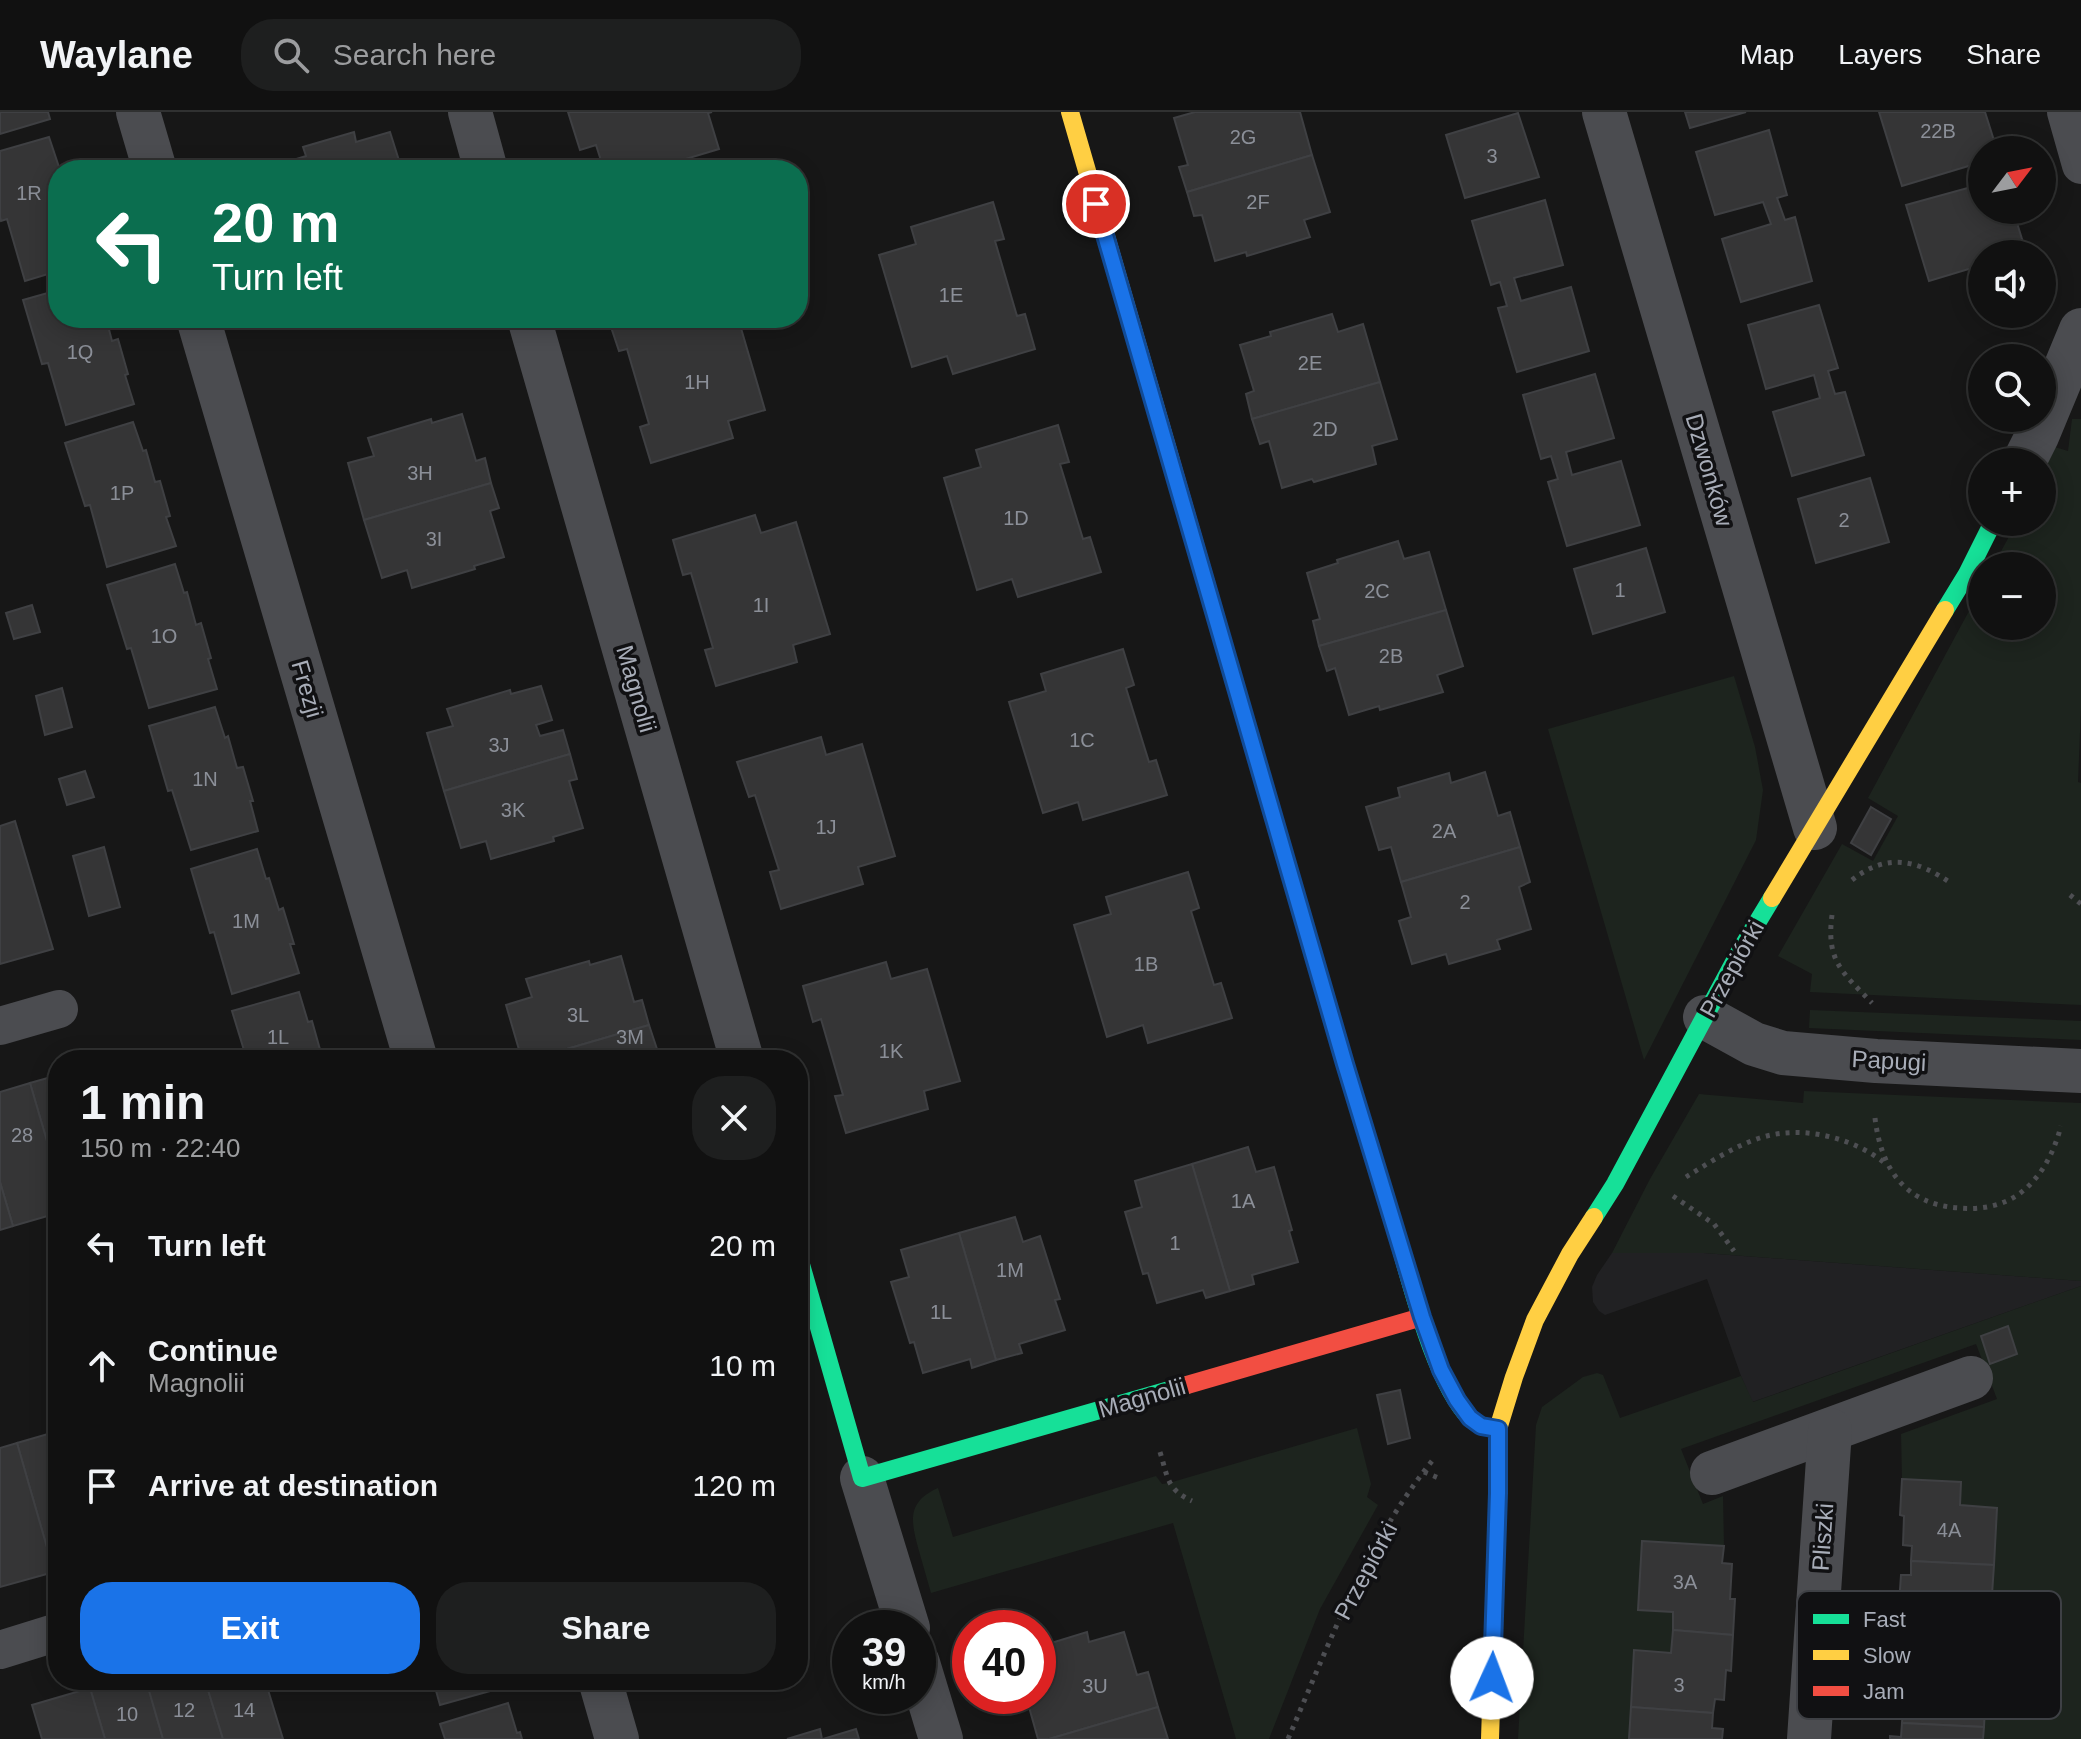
<!DOCTYPE html>
<html lang="en">
<head>
<meta charset="utf-8">
<style>
  body { margin:0; font-family:Helvetica,sans-serif; background:#1e1f1f; color:#f1f3f6; height:100vh; display:flex; flex-direction:column; font-size:30px; white-space:nowrap }
  * { box-sizing:border-box; margin:0 }
  p { font-size:26px; color:#9c9d9f }
  .icon { flex:none; width:44px; height:44px; fill:none; stroke:currentColor; stroke-width:2; stroke-linecap:round; stroke-linejoin:round }
  .map { position:relative; flex:1; overflow:hidden }
  .sheet { position:absolute; left:48px; top:938px; width:760px; height:640px; display:flex; flex-direction:column; background:#111; border-radius:32px; box-shadow:0 4px 20px #0003,0 0 0 2px #303131 }
  .sheet>* { flex:none }
  .hud { position:absolute; left:48px; top:48px; width:760px; height:168px; border-radius:32px; box-shadow:0 4px 20px #0003,0 0 0 2px #303131; background:#0b6e4f; color:#fff; overflow:hidden }
  .needle { width:52px; rotate:58deg }
  .fabs { position:absolute; left:1968px; top:24px; display:grid; gap:16px }
  .fabs a { display:grid; place-items:center; width:88px; height:88px; border-radius:50%; background:#111; box-shadow:0 4px 20px #0003,0 0 0 2px #303131; font-size:40px }
  .speed { position:absolute; left:832px; top:1498px; display:flex; gap:16px; font-size:40px; font-weight:700; text-align:center }
  .speed>* { display:grid; place-content:center; width:104px; height:104px; border-radius:50%; background:#111; box-shadow:0 4px 20px #0003,0 0 0 2px #303131; line-height:1 }
  .speed small { font-size:20px; font-weight:400 }
  .speed .limit { border:12px solid #d22; background:#fff; color:#111 }
  .pin { position:absolute; display:grid; place-items:center; width:68px; height:68px; color:#fff; margin:-34px; border:4px solid #fff; border-radius:50%; box-shadow:0 2px 8px #0007 }
  .me { position:absolute; width:88px; margin:-44px; rotate:2deg; stroke-linejoin:round; filter:drop-shadow(0 0 6px #0008) }
  .turn { display:flex; align-items:center; gap:28px; height:168px; padding:0 32px; font-size:36px }
  .turn .icon { width:104px; height:104px; stroke-width:2.5 }
  .turn b { display:block; font-size:56px; line-height:68px }
  .round { display:grid; place-items:center; flex:none; width:84px; height:84px; border-radius:32px; background:#1e1f1f }
  .overview { display:flex; align-items:center; justify-content:space-between; height:136px; padding:0 32px }
  h1 { font-size:48px; font-weight:700; line-height:60px }
  .button { display:flex; gap:16px; margin-top:auto; padding:16px 32px }
  .button a { flex:1; height:92px; border-radius:32px; background:#1a73e8; color:#fff; font-size:32px; font-weight:700; line-height:92px; text-align:center }
  .button a+a { background:#1e1f1f; color:#f1f3f6 }
  ul { padding:0; list-style:none }
  li { display:flex; align-items:center; gap:24px; height:120px; padding:0 32px }
  li div { flex:1 }
  li b { display:block; font-size:30px }
  li em { font-style:normal }
  header { display:flex; align-items:center; gap:48px; box-sizing:border-box; height:112px; padding:0 40px; background:#111; border-bottom:2px solid #303131 }
  header strong { font-size:38px }
  nav { display:flex; gap:44px; margin-inline-start:auto; font-size:28px }
  .search { width:560px; height:72px; background:#1e1f1f; display:flex; align-items:center; gap:20px; box-sizing:border-box; padding:0 28px; border-radius:32px; color:#9c9d9f; font-size:30px }
  .map>svg:first-child { display:block }
</style>
</head>
<body>
<header>
<strong>Waylane</strong>
<div class="search"><svg class="icon" aria-label="search" viewBox="0 0 24 24"><circle cx="10" cy="10" r="6"/><path d="M15 15l6 6"/></svg>Search here</div>
<nav><a>Map</a><a>Layers</a><a>Share</a></nav>
</header>
<div class="map">
<svg width="2081" height="1627" viewBox="0 0 2081 1627">
  <rect width="100%" height="100%" fill="#171717"/>
  <polygon fill="#212123" points="1612,1141 1704,1141 2081,1169 2081,1174 1752,1290 1741,1264 1707,1167 1605,1203 1599,1199 1593,1190 1592,1175 1597,1163"/>
  <g fill="#1d241e">
    <polygon points="2072,307 2081,307 2081,596 2078,670 2081,671 2081,893 1810,880 1812,862 1778,844 1842,732 1873,749 1898,704 1868,686 1982,475 1982,514 2042,514 2042,454 1993,454 2017,410 2042,410 2042,350 2048,333 2068,339"/>
    <polygon points="1734,564 1755,635 1763,678 1756,728 1644,948 1548,617"/>
    <polygon points="1810,898 2081,909 2081,928 1809,916"/>
    <polygon points="1804,979 2081,991 2081,1169 1704,1141 1612,1141 1650,1067 1699,982 1803,991"/>
    <polygon points="2081,1174 2081,1627 1983,1627 1987,1557 1950,1555 1953,1510 1990,1511 1997,1396 1960,1393 1961,1370 1902,1367 1901,1322 1997,1287 1976,1232 1681,1337 1703,1392 1723,1384 1724,1434 1642,1429 1638,1497 1673,1500 1671,1541 1634,1539 1629,1627 1518,1627 1536,1313 1542,1295 1583,1265 1597,1261 1603,1263 1620,1306 1741,1264 1753,1290"/>
    <path d="M1357 1316 1371 1372 1367 1385 1378 1393 1320 1497 1269 1627H1236L1173 1411 931 1481C927 1467 923 1453 919 1439 911 1410 906 1390 938 1376L953 1425 1156 1364 1162 1372 1169 1371Z"/>
  </g>
  <g fill="#353536" stroke="#3f4043" stroke-width="2">
    <polygon points="0,0 48,0 50,7 0,22"/>
    <polygon points="568,0 712,0 708,1 719,37 649,58 604,58 596,33 580,38"/>
    <polygon points="1195,0 1300,0 1312,43 1187,80 1179,55 1188,53 1174,6"/>
    <polygon points="1685,0 1746,0 1690,16"/>
    <polygon points="1879,0 1985,0 1997,38 1982,38 1982,50 1902,74"/>
    <polygon points="1518,1 1539,65 1465,86 1446,23"/>
    <polygon points="1769,18 1787,83 1777,86 1785,108 1795,105 1812,169 1741,190 1722,127 1771,112 1763,90 1715,103 1696,40"/>
    <polygon points="354,20 356,30 390,20 402,58 272,58 271,55 306,44 303,35"/>
    <polygon points="49,25 59,55 62,54 63,58 58,58 58,159 25,169 7,107 1,109 0,105 0,39"/>
    <polygon points="1312,43 1330,100 1304,108 1310,125 1247,144 1246,140 1215,149 1202,103 1194,104 1187,80"/>
    <polygon points="1982,72 1982,98 2013,98 2026,140 2021,142 1982,142 1982,153 1929,169 1906,93"/>
    <polygon points="1545,88 1563,153 1514,166 1521,189 1571,175 1589,239 1517,260 1498,196 1507,194 1500,170 1491,173 1472,109"/>
    <polygon points="993,90 1004,127 995,129 1017,204 1025,202 1035,237 953,262 947,244 912,255 879,143 916,132 911,115"/>
    <polygon points="58,178 58,206 106,206 112,229 118,227 128,262 125,263 134,292 66,313 48,251 42,252 23,188"/>
    <polygon points="1819,193 1838,256 1828,259 1835,282 1845,280 1864,343 1792,364 1773,300 1820,286 1814,263 1766,277 1748,213"/>
    <polygon points="1332,202 1338,220 1363,212 1380,270 1252,307 1246,282 1254,279 1240,233 1271,224 1270,220"/>
    <polygon points="608,206 738,206 765,298 728,309 733,326 651,351 640,315 649,312 627,237 619,239"/>
    <polygon points="1595,262 1614,326 1566,340 1572,363 1621,349 1640,413 1567,434 1548,370 1558,367 1551,344 1541,347 1523,283"/>
    <polygon points="1380,270 1397,327 1372,334 1376,352 1314,370 1312,367 1282,376 1269,329 1260,332 1252,307"/>
    <polygon points="462,302 476,349 485,346 491,371 364,408 348,351 374,344 368,326 431,307 432,311"/>
    <polygon points="133,310 143,339 146,338 155,370 160,369 170,404 166,405 176,434 107,455 90,393 85,394 65,331"/>
    <polygon points="1058,313 1069,350 1060,352 1083,427 1090,425 1101,460 1018,485 1012,467 977,478 944,366 981,355 976,338"/>
    <polygon points="1870,366 1889,430 1816,451 1798,387"/>
    <polygon points="491,371 499,396 490,399 504,445 474,454 475,457 412,476 407,458 382,466 364,408"/>
    <polygon points="755,403 761,421 796,410 830,522 793,533 797,550 716,574 705,538 713,536 691,461 683,463 673,428"/>
    <polygon points="1398,429 1404,447 1429,440 1446,498 1319,534 1313,509 1320,507 1307,461 1338,451 1337,448"/>
    <polygon points="1646,436 1665,500 1593,522 1574,457"/>
    <polygon points="175,452 184,481 187,480 196,513 201,511 211,546 208,547 217,577 149,596 131,536 127,537 107,473"/>
    <polygon points="32,493 40,520 14,527 6,501"/>
    <polygon points="1446,498 1463,554 1437,563 1443,580 1380,598 1379,594 1349,603 1335,556 1327,559 1319,534"/>
    <polygon points="1123,537 1134,573 1126,576 1149,650 1156,648 1167,683 1083,708 1078,690 1043,701 1009,590 1046,579 1041,562"/>
    <polygon points="541,574 552,608 536,613 540,624 563,618 570,642 444,679 427,621 453,614 447,597 510,578 511,582"/>
    <polygon points="62,576 72,615 45,623 36,584"/>
    <polygon points="215,595 225,626 228,624 237,656 243,655 253,689 250,689 258,719 191,738 172,678 168,679 149,614"/>
    <polygon points="821,625 826,643 862,632 895,744 858,755 863,772 781,797 770,760 779,758 755,683 749,685 737,650"/>
    <polygon points="570,642 577,667 569,669 583,716 553,725 554,729 491,747 486,729 461,736 444,679"/>
    <polygon points="85,659 94,685 67,693 59,667"/>
    <polygon points="1485,660 1498,704 1510,700 1520,735 1401,770 1391,735 1379,738 1366,695 1400,685 1398,676 1449,661 1451,671"/>
    <polygon points="1871,695 1891,707 1871,743 1851,731"/>
    <polygon points="15,709 53,837 0,852 0,714"/>
    <polygon points="104,735 120,795 89,804 73,744"/>
    <polygon points="1520,735 1530,770 1519,775 1531,817 1497,828 1500,837 1449,852 1446,842 1412,852 1399,809 1411,805 1401,770"/>
    <polygon points="257,737 266,767 269,766 279,798 283,796 294,832 290,832 299,861 232,882 214,820 210,821 191,757"/>
    <polygon points="1188,760 1199,796 1191,799 1214,873 1221,871 1232,906 1148,931 1143,913 1107,925 1074,813 1111,802 1106,785"/>
    <polygon points="621,844 634,890 642,888 649,913 529,948 522,948 506,893 532,885 526,867 589,849 590,853"/>
    <polygon points="886,850 891,867 927,857 960,969 924,979 928,997 846,1021 835,984 843,983 821,907 813,910 803,874"/>
    <polygon points="299,880 308,910 312,909 321,941 326,940 328,948 247,948 232,899"/>
    <polygon points="649,913 657,937 648,940 651,948 529,948"/>
    <polygon points="172,938 175,948 142,948 142,946"/>
    <polygon points="58,963 58,1067 30,971"/>
    <polygon points="30,971 58,1067 58,1101 13,1114 0,1070 0,980"/>
    <polygon points="1248,1035 1256,1060 1274,1055 1292,1118 1289,1119 1298,1150 1252,1163 1254,1172 1230,1179 1192,1052"/>
    <polygon points="1192,1052 1230,1179 1206,1186 1203,1178 1157,1191 1148,1161 1143,1162 1125,1100 1142,1095 1135,1069"/>
    <polygon points="0,1070 13,1114 0,1118"/>
    <polygon points="1015,1105 1023,1130 1040,1124 1060,1187 1055,1188 1065,1218 1019,1232 1022,1241 996,1248 959,1121"/>
    <polygon points="959,1121 996,1248 972,1256 970,1247 923,1261 914,1230 910,1231 891,1170 909,1165 901,1138"/>
    <polygon points="2008,1214 2017,1242 1990,1252 1981,1224"/>
    <polygon points="1400,1278 1410,1326 1388,1332 1377,1283"/>
    <polygon points="58,1319 58,1459 54,1460 17,1331"/>
    <polygon points="17,1331 54,1460 0,1475 0,1336"/>
    <polygon points="1902,1367 1961,1370 1960,1393 1997,1396 1994,1453 1911,1449 1912,1434 1903,1433 1904,1404 1900,1403"/>
    <polygon points="1642,1429 1724,1434 1722,1451 1732,1452 1730,1487 1735,1487 1733,1523 1673,1518 1673,1500 1638,1498"/>
    <polygon points="1911,1449 1994,1453 1990,1512 1953,1510 1951,1532 1892,1529 1894,1492 1899,1492 1901,1463 1911,1463"/>
    <polygon points="1673,1518 1733,1523 1731,1559 1726,1558 1724,1588 1715,1587 1713,1601 1631,1595 1634,1538 1671,1541"/>
    <polygon points="1087,1520 1089,1530 1124,1520 1137,1563 1148,1560 1158,1595 1049,1627 1038,1627 1029,1595 1017,1599 1013,1584 1038,1584 1038,1535"/>
    <polygon points="1892,1529 1951,1532 1950,1555 1987,1557 1984,1615 1902,1611 1903,1596 1893,1595 1894,1566 1890,1565"/>
    <polygon points="119,1568 146,1568 163,1627 105,1627 90,1576"/>
    <polygon points="146,1568 205,1568 223,1627 163,1627"/>
    <polygon points="205,1568 265,1568 283,1627 223,1627"/>
    <polygon points="433,1568 506,1568 508,1574 440,1593"/>
    <polygon points="90,1576 105,1627 42,1627 32,1593"/>
    <polygon points="508,1591 517,1621 520,1620 522,1627 445,1627 440,1612"/>
    <polygon points="1158,1595 1168,1627 1049,1627"/>
    <polygon points="1631,1595 1713,1601 1712,1616 1723,1617 1722,1627 1629,1627"/>
    <polygon points="1902,1611 1984,1615 1983,1627 1890,1627 1890,1624 1901,1625"/>
    <polygon points="820,1617 822,1627 787,1627"/>
    <polygon points="856,1617 859,1627 823,1627"/>
  </g>
  <g fill="none" stroke-linecap="round" stroke-linejoin="round">
    <g stroke="#4d4e52" stroke-width="5" stroke-dasharray="4 6" stroke-linecap="butt">
      <path d="M1852 768C1887 740 1918 748 1952 772"/>
      <polyline points="2070,783 2081,792"/>
      <path d="M1832 803C1826 849 1842 860 1872 891"/>
      <path d="M1875 1006C1881 1057 1905 1093 1960 1096 1980 1098 2002 1094 2019 1082 2042 1065 2054 1040 2061 1014"/>
      <path d="M1686 1065C1710 1050 1736 1033 1763 1025 1804 1013 1854 1026 1886 1052"/>
      <polyline points="1673,1084 1714,1112 1734,1139"/>
      <path d="M1160 1340C1168 1365 1166 1377 1192 1389"/>
      <polyline points="1424,1360 1441,1367"/>
      <path d="M1288 1627C1329 1532 1366 1431 1432 1349"/>
    </g>
    <g stroke="#4b4c50" stroke-width="38">
      <polyline points="2066,0 2081,53"/>
      <polyline points="0,914 59,897"/>
      <polyline points="0,1538 58,1520"/>
    </g>
    <g stroke="#4b4c50" stroke-width="44">
      <polyline points="138,0 155,58"/>
      <polyline points="470,0 486,58"/>
      <polyline points="1604,0 1815,716"/>
      <polyline points="198,206 416,948"/>
      <polyline points="529,206 742,948"/>
      <polyline points="2024,350 2037,324 2081,218"/>
      <polyline points="1705,905 1754,932 1783,941 1876,949 2081,959"/>
      <polyline points="1712,1361 1971,1266"/>
      <polyline points="862,1366 908,1516"/>
      <polyline points="918,1551 941,1627"/>
      <polyline points="600,1568 617,1627"/>
      <polyline points="1809,1627 1830,1318"/>
    </g>
    <g stroke="#16e098" stroke-width="18">
      <polyline points="1945,498 1967,462 1993,410"/>
      <polyline points="1594,1105 1615,1072 1740,839 1772,786"/>
      <path d="M1396 1120C1411 1170 1434 1269 1470 1306 1478 1314 1487 1315 1498 1317"/>
      <polyline points="798,1142 862,1366 1187,1273"/>
    </g>
    <g stroke="#ffcf43" stroke-width="18">
      <polyline points="1070,0 1171,349"/>
      <polyline points="1240,589 1345,952 1396,1120"/>
      <polyline points="1772,786 1945,498"/>
      <polyline points="1490,1627 1498,1381 1498,1317 1514,1265 1535,1208 1570,1142 1594,1105"/>
    </g>
    <g stroke="#f24e42" stroke-width="18">
      <polyline points="1171,349 1240,589"/>
      <polyline points="1187,1273 1422,1205"/>
    </g>
  </g>
  <g fill="none" stroke-linecap="round" stroke-linejoin="round">
    <defs>
      <polyline id="route" points="1096,92 1345,952 1422,1205 1441,1258 1457,1288 1470,1306 1481,1314 1498,1317 1498,1381 1492,1566"/>
    </defs>
    <use href="#route" stroke="#114b97" stroke-width="20"/>
    <use href="#route" stroke="#1a73e8" stroke-width="14"/>
  </g>
  <g text-anchor="middle" stroke-width="7" stroke-linejoin="round" paint-order="stroke">
    <g font-size="20" fill="#8b8f98">
      <text x="1938" y="26">22B</text>
      <text x="1243" y="32">2G</text>
      <text x="1492" y="51">3</text>
      <text x="29" y="88">1R</text>
      <text x="1258" y="97">2F</text>
      <text x="951" y="190">1E</text>
      <text x="80" y="247">1Q</text>
      <text x="1310" y="258">2E</text>
      <text x="697" y="277">1H</text>
      <text x="1325" y="324">2D</text>
      <text x="420" y="368">3H</text>
      <text x="122" y="388">1P</text>
      <text x="1016" y="413">1D</text>
      <text x="1844" y="415">2</text>
      <text x="434" y="434">3I</text>
      <text x="1620" y="485">1</text>
      <text x="1377" y="486">2C</text>
      <text x="761" y="500">1I</text>
      <text x="164" y="531">1O</text>
      <text x="1391" y="551">2B</text>
      <text x="1082" y="635">1C</text>
      <text x="499" y="640">3J</text>
      <text x="205" y="674">1N</text>
      <text x="513" y="705">3K</text>
      <text x="826" y="722">1J</text>
      <text x="1444" y="726">2A</text>
      <text x="1465" y="797">2</text>
      <text x="246" y="816">1M</text>
      <text x="1146" y="859">1B</text>
      <text x="578" y="910">3L</text>
      <text x="278" y="932">1L</text>
      <text x="630" y="932">3M</text>
      <text x="891" y="946">1K</text>
      <text x="22" y="1030">28</text>
      <text x="1243" y="1096">1A</text>
      <text x="1175" y="1138">1</text>
      <text x="1010" y="1165">1M</text>
      <text x="941" y="1207">1L</text>
      <text x="1949" y="1425">4A</text>
      <text x="1685" y="1477">3A</text>
      <text x="1679" y="1580">3</text>
      <text x="1095" y="1581">3U</text>
      <text x="184" y="1605">12</text>
      <text x="244" y="1605">14</text>
      <text x="127" y="1609">10</text>
    </g>
    <g font-size="24" fill="#a8adb8" stroke="#111113">
      <text transform="translate(1709 358) rotate(74)" y="8">Dzwonków</text>
      <text transform="translate(307 577) rotate(74)" y="8">Frezji</text>
      <text transform="translate(636 577) rotate(74)" y="8">Magnolii</text>
      <text transform="translate(1732 857) rotate(-61)" y="8">Przepiórki</text>
      <text transform="translate(1889 949) rotate(3)" y="8">Papugi</text>
      <text transform="translate(1142 1286) rotate(-16)" y="8">Magnolii</text>
      <text transform="translate(1823 1425) rotate(-86)" y="8">Pliszki</text>
      <text transform="translate(1366 1459) rotate(-62)" y="8">Przepiórki</text>
    </g>
  </g>
  <rect x="1797" y="1479" width="264" height="128" rx="12" fill="#111113" stroke="#3e4045" stroke-width="2"/>
  <rect x="1813" y="1502" width="36" height="10" fill="#16e098"/>
  <rect x="1813" y="1538" width="36" height="10" fill="#ffcf43"/>
  <rect x="1813" y="1574" width="36" height="10" fill="#f24e42"/>
  <g font-size="22" fill="#a8adb8">
    <text x="1863" y="1515">Fast</text>
    <text x="1863" y="1551">Slow</text>
    <text x="1863" y="1587">Jam</text>
  </g>
</svg>
<div class="fabs">
<a><svg class="needle" viewBox="-14 -14 28 28"><path d="M0-13l5 13h-10z" fill="#e53935"/><path d="M0 13l5-13h-10z" fill="#9c9d9f"/></svg></a>
<a><svg class="icon" aria-label="sound" viewBox="0 0 24 24"><path d="M4 9h4l5-4v14l-5-4H4zM17 9q2 3 0 6"/></svg></a>
<a><svg class="icon" aria-label="search" viewBox="0 0 24 24"><circle cx="10" cy="10" r="6"/><path d="M15 15l6 6"/></svg></a>
<a>+</a>
<a>−</a>
</div>
<div class="speed"><div>39<small>km/h</small></div><div class="limit">40</div></div>
<div class="pin" style="left:1096px;top:92px;background:#d93025"><svg class="icon" aria-label="arrive" viewBox="0 0 24 24"><path d="M6 21V4h12l-3 4 3 4H6"/></svg></div>
<svg class="me" style="left:1492px;top:1566px" viewBox="-20 -20 40 40"><circle r="19" fill="#fff"/><path d="M0-13L10 11 0 6-10 11z" fill="#1a73e8"/></svg>
<div class="hud">
<div class="turn"><svg class="icon" aria-label="left" viewBox="0 0 24 24"><path d="M17 20v-9H6M10 6l-5 5 5 5"/></svg><div><b>20 m</b>Turn left</div></div>
</div>
<section class="sheet">
<div class="overview"><div><h1>1 min</h1><p>150 m · 22:40</p></div><a class="round"><svg class="icon" aria-label="close" viewBox="0 0 24 24"><path d="M6 6l12 12M18 6L6 18"/></svg></a></div>
<ul>
<li><svg class="icon" aria-label="left" viewBox="0 0 24 24"><path d="M17 20v-9H6M10 6l-5 5 5 5"/></svg><div><b>Turn left</b></div><em>20 m</em></li>
<li><svg class="icon" aria-label="ahead" viewBox="0 0 24 24"><path d="M12 20V5M6 11l6-6 6 6"/></svg><div><b>Continue</b><p>Magnolii</p></div><em>10 m</em></li>
<li><svg class="icon" aria-label="arrive" viewBox="0 0 24 24"><path d="M6 21V4h12l-3 4 3 4H6"/></svg><div><b>Arrive at destination</b></div><em>120 m</em></li>
</ul>
<div class="button"><a>Exit</a><a>Share</a></div>
</section>
</div>
</body>
</html>
